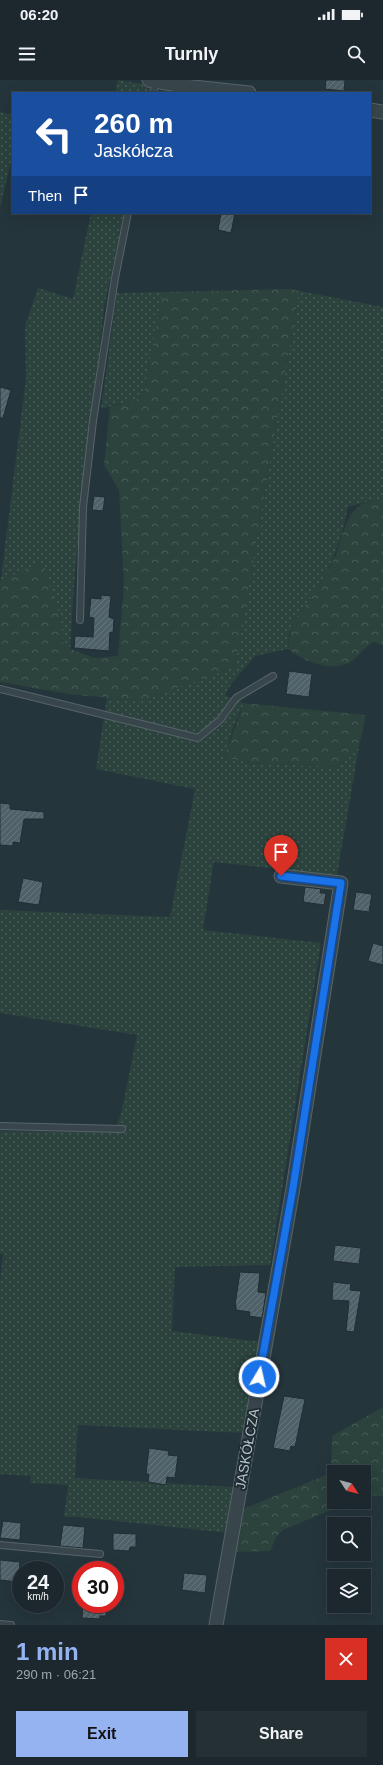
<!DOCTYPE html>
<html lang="en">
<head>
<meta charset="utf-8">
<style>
  body { margin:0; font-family:Arial,sans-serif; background:#253035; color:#f1f3f6; height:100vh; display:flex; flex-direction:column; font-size:15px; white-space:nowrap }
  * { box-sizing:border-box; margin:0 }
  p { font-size:13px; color:#a0a6aa }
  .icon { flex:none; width:22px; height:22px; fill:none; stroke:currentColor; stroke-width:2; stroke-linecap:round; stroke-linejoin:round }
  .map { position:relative; height:1545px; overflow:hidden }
  .sheet { display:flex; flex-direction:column; background:#1c282d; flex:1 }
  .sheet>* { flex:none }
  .guide { position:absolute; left:12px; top:12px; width:359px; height:122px; border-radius:0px; box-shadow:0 4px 16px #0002,0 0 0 1px #3a4449; background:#1a4fa0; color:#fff; overflow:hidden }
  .needle { width:26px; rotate:126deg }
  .fabs { position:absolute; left:327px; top:1385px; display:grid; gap:8px }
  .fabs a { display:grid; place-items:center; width:44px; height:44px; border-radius:0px; background:#1c282d; box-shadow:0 4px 16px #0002,0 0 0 1px #3a4449; font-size:20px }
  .speed { position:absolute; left:12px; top:1481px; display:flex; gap:8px; font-size:20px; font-weight:700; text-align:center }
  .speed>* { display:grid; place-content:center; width:52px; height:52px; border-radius:50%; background:#1c282d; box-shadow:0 4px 16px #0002,0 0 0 1px #3a4449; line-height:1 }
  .speed small { font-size:10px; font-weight:400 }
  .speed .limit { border:6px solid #d22; background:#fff; color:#111 }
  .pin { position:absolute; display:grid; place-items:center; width:34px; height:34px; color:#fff; margin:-41px -17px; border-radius:50% 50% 50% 0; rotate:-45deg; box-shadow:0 0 4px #0007 }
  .pin .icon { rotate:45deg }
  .me { position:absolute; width:44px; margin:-22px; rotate:9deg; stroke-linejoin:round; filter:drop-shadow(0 0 3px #0008) }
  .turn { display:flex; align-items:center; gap:14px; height:84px; padding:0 16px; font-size:18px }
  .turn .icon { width:52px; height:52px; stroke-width:2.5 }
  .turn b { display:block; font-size:28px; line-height:34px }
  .then { display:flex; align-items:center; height:38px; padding:0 16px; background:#0003; gap:8px; font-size:15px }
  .round { display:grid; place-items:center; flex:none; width:42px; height:42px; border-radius:0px; background:#253035 }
  .overview { display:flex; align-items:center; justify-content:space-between; height:68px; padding:0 16px }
  h1 { font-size:24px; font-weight:700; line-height:30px; color:#95b2f1 }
  .cta { display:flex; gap:8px; margin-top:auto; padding:8px 16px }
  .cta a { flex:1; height:46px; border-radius:0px; background:#95b2f1; color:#111; font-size:16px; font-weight:700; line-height:46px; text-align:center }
  .cta a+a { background:#253035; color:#f1f3f6 }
  .status { display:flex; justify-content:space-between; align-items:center; height:28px; padding:0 20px; background:#1c282d; direction:ltr }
  .status svg { height:11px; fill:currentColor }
  header { display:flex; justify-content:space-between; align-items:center; height:52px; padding:0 16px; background:#1c282d; font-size:18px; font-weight:700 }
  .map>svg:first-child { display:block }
</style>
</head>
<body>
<div class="status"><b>06:20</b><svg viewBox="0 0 49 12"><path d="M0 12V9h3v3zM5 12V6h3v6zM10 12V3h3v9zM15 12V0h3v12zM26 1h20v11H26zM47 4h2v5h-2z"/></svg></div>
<header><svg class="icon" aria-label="menu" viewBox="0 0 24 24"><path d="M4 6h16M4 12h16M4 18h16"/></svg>Turnly<svg class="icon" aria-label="search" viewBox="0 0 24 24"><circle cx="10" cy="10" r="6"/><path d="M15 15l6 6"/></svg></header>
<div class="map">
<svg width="383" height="1545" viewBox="0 0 383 1545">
  <defs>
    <pattern id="grass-dots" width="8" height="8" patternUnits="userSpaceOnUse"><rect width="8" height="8" fill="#2b423d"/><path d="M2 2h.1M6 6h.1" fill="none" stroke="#475c58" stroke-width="1.8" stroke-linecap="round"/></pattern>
    <pattern id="forest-crowns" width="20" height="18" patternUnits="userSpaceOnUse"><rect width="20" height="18" fill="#2b423d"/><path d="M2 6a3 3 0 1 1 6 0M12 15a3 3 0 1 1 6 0" fill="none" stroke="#475c58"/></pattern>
    <pattern id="building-hatch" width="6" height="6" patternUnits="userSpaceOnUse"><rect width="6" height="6" fill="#506269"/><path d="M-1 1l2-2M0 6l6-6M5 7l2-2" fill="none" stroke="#67777d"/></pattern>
  </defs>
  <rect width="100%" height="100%" fill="#25353c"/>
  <g fill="url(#grass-dots)">
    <polygon points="118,0 150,5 148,13 115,13"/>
    <polygon points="0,32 13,35 13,73 0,128"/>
    <polygon points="91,133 124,133 104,228 75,492 70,569 63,566 60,536 1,499 26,298 25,246 38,208 73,219"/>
    <path d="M299 211 383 227V422L373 420 348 427C343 454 334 480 320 504 311 520 296 533 290 551 288 556 288 563 288 569L255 576 232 603 225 615 244 623 233 648 224 677 250 683 339 687 359 667 337 795 214 782 203 850 321 863 270 1185 175 1187 172 1251 262 1262 243 1353 78 1345 75 1398 234 1407 229 1453 79 1437H64L68 1405 30 1403 31 1396 0 1394V1202L3 1174H0V1051L113 1052 121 1034 137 955 0 933V830L170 837 195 709 96 689 107 618 141 621 235 587Z"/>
    <polygon points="163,212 143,317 101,329 117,213"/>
  </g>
  <g fill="url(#forest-crowns)">
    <polygon points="289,209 299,211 235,587 141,621 68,614 0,602 0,500 43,483 60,536 63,566 94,578 118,576 124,504 119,410 104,385 110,327 143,317 163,212"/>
    <path d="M373 420 383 422V565L373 562C364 568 359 576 352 581 332 594 304 581 288 569L291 545 321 503 336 475 344 449 351 434 360 425Z"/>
    <polygon points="244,623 366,635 359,667 339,687 250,683 224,677"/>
    <polygon points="383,1327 383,1416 364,1416 364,1392 334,1392 334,1422 350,1422 283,1450 277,1456 270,1471 231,1472 238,1431 331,1393 332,1356"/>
  </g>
  <g fill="url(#building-hatch)" stroke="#202d33">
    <polygon points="326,0 345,0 344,11 325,9"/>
    <polygon points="221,133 235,133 231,153 218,150"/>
    <polygon points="0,307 11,310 3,338 0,338"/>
    <polygon points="94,416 105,417 103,431 92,430"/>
    <polygon points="101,515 111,516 109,537 114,539 113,553 110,552 109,571 74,568 75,556 93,557 94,538 89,537 91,518 101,519"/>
    <polygon points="289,591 312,594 309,617 286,614"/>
    <polygon points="0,723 10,724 10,729 44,732 44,739 24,739 20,763 13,762 13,766 0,765"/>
    <polygon points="23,798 43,802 39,825 18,822"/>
    <polygon points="305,807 321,809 320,813 326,813 324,825 303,822"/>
    <polygon points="356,812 372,814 369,832 353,830"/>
    <polygon points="373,863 383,866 383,885 368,881"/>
    <polygon points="335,1165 361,1168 359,1184 333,1181"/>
    <polygon points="240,1192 260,1193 258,1212 266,1213 262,1238 249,1236 250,1232 236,1230 236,1225 235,1225"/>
    <polygon points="333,1202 351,1204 350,1210 361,1211 354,1252 346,1251 349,1221 332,1220"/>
    <polygon points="284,1316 305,1319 295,1367 291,1366 290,1371 273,1368"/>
    <polygon points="149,1368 169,1371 168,1375 178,1376 175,1398 167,1397 166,1405 148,1402 149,1394 146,1394"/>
    <polygon points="3,1441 21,1443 20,1460 0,1458"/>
    <polygon points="63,1445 85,1447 83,1468 60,1466"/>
    <polygon points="113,1453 136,1454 136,1467 130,1467 129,1471 113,1470"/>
    <polygon points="0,1480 20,1482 18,1502 0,1500"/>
    <polygon points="184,1493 207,1495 205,1513 182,1510"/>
    <polygon points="83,1524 107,1524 106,1536 100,1536 100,1539 82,1538"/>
  </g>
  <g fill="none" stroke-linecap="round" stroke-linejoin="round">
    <defs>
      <g id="service">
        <polyline points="153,13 156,1"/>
        <polyline points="80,540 83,427 93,341 115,198 128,133"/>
        <polyline points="0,609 198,658 220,640 236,618 273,596"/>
        <polyline points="0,1046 122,1049"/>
        <polyline points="0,1465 100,1474"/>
        <polyline points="0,1544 11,1545"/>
      </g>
      <g id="minor">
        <polyline points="149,0 184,6 249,13"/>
        <polyline points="370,30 383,32"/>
        <polyline points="216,1545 293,1108 341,803 281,796"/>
      </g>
    </defs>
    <use href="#service" stroke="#57646a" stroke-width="8"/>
    <use href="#minor" stroke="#57646a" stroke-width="15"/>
    <use href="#service" stroke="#38464c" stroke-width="6"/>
    <use href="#minor" stroke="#38464c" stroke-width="13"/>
  </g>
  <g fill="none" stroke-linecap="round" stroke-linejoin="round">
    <defs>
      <polyline id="route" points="259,1297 293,1108 341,803 281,796"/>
    </defs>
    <use href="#route" stroke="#114b97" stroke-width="10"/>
    <use href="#route" stroke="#1a73e8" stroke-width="7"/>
  </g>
  <g text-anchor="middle" stroke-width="4" stroke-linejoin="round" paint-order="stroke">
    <g font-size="14" fill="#b4c1c7" stroke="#1e2b31">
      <text transform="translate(247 1369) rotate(-80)" y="5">JASKÓŁCZA</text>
    </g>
  </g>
</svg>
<div class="fabs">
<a><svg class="needle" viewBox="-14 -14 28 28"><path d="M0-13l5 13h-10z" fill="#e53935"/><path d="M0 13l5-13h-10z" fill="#a0a6aa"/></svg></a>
<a><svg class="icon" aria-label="search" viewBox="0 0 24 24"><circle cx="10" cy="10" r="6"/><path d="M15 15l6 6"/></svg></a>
<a><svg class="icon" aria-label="layers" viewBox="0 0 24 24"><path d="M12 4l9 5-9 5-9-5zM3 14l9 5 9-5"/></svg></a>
</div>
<div class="speed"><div>24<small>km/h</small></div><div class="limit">30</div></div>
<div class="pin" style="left:281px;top:796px;background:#d93025"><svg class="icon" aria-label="arrive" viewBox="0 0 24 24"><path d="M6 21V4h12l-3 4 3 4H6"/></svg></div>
<svg class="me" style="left:259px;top:1297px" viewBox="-20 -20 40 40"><circle r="17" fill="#1a73e8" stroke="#fff" stroke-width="3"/><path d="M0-11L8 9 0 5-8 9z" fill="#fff"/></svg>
<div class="guide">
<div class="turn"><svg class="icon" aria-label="left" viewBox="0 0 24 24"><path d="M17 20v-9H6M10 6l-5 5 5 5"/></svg><div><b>260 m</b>Jaskółcza</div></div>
<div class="then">Then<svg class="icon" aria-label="arrive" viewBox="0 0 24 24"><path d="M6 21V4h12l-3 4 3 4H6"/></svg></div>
</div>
</div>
<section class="sheet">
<div class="overview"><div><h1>1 min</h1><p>290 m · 06:21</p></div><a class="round" style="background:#d93025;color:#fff"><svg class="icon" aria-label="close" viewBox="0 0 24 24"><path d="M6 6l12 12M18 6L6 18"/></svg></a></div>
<div class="cta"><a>Exit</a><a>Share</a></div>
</section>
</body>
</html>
